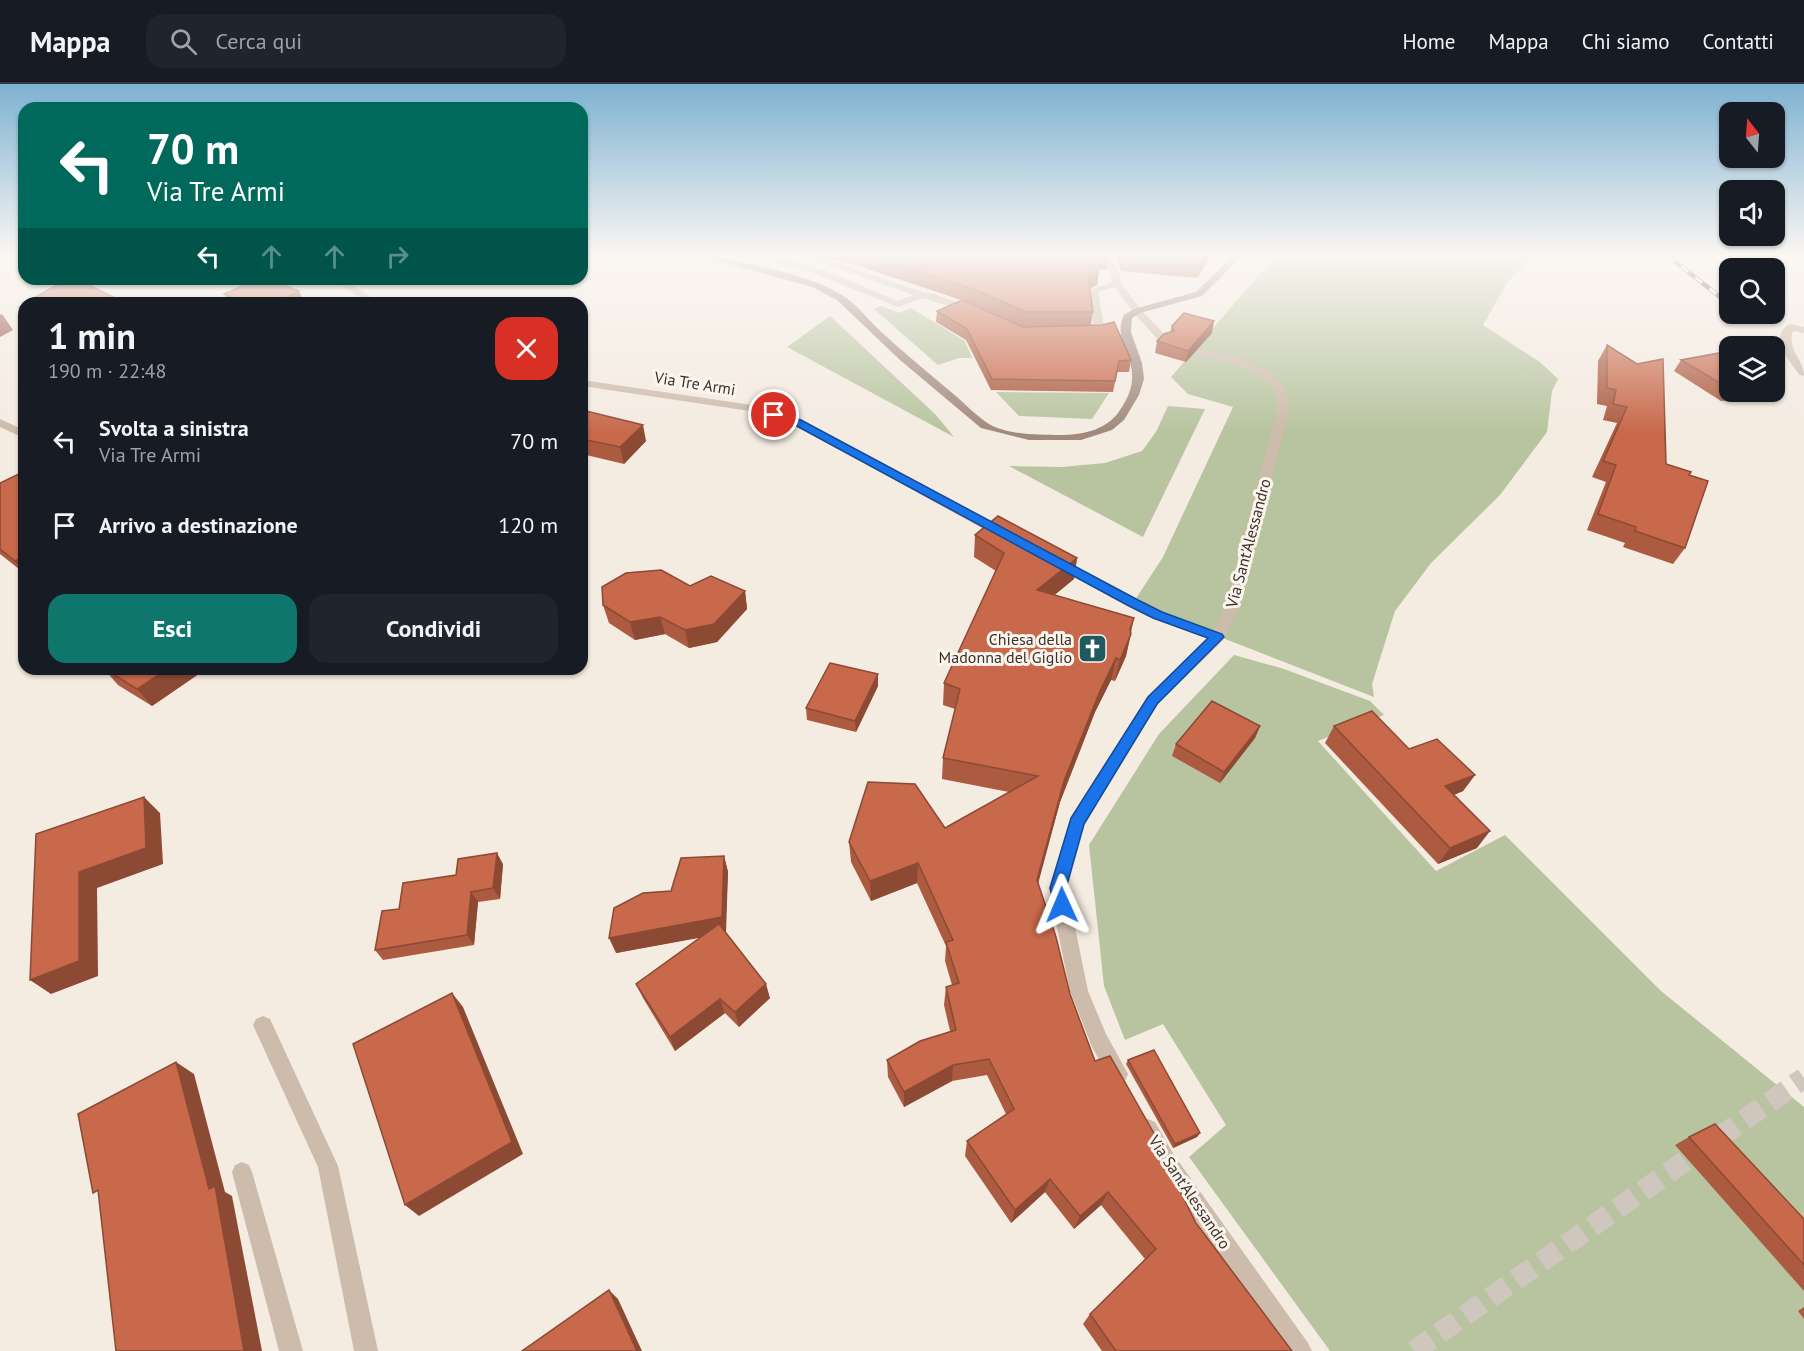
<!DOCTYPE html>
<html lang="it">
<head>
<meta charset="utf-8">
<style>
  body { margin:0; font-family:"PT Sans",sans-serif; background:#20242c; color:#f1f3f6; height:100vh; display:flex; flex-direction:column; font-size:22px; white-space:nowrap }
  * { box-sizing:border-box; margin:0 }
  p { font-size:20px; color:#9ea1a6 }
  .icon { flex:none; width:33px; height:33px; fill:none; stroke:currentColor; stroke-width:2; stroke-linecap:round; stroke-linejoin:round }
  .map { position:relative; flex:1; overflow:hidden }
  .details { position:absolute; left:18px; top:213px; width:570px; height:378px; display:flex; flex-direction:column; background:#171b24; border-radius:18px; box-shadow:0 2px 4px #0004 }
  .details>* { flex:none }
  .top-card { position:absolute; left:18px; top:18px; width:570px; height:183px; border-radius:18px; box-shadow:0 2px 4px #0004; background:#00695c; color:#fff; overflow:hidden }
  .needle { width:39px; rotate:343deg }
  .fabs { position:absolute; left:1719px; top:18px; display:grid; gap:12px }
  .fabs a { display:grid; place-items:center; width:66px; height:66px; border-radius:12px; background:#171b24; box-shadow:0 2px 4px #0004; font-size:30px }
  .pin { position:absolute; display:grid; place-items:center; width:51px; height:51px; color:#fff; margin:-26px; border:3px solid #fff; border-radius:50%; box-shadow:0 2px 6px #0007 }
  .me { position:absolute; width:66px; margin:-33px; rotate:359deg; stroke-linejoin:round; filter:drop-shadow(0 0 4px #0008) }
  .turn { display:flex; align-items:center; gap:21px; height:126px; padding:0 30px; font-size:27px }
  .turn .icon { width:78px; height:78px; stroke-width:2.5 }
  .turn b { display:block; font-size:42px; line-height:51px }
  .lanes { display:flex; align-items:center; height:57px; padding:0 30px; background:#0003; justify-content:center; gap:30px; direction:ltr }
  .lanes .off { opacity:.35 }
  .round { display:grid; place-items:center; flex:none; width:63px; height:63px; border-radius:18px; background:#20242c }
  .headline { display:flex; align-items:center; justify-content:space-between; height:102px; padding:0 30px }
  h1 { font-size:36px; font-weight:800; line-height:45px }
  .cta { display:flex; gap:12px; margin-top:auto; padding:12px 30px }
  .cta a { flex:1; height:69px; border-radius:18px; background:#0f766e; color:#fff; font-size:24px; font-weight:800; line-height:69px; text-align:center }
  .cta a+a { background:#20242c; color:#f1f3f6 }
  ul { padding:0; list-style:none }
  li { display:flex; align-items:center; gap:18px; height:84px; padding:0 30px }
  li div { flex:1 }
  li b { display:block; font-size:22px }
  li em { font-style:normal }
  header { display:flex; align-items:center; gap:36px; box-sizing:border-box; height:84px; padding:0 30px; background:#171b24; border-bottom:2px solid #363941 }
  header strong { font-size:28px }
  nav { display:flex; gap:33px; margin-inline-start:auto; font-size:21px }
  .search { width:420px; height:54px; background:#20242c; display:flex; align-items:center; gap:15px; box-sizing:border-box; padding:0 21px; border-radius:18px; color:#9ea1a6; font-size:22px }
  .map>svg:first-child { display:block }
</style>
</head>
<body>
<header>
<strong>Mappa</strong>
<div class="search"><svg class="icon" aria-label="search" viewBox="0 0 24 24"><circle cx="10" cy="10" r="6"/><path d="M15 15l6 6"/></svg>Cerca qui</div>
<nav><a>Home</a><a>Mappa</a><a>Chi siamo</a><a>Contatti</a></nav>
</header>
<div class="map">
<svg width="1804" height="1267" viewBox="0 0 1804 1267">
  <rect width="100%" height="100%" fill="#f4ebe1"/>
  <g fill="#b8c4a0">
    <polygon points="1276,171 1532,171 1507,199 1483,241 1541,279 1558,295 1552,307 1547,348 1500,411 1431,479 1395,527 1372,600 1374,613 1133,519 1163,473 1233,323 1188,310 1171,293"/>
    <polygon points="881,222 899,229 911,224 965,257 972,274 959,274 938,281 874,225"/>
    <polygon points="830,232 935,330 954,353 787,263"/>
    <polygon points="996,308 1109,309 1092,335 1019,332"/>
    <polygon points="1168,322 1205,325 1143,453 1009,382 1062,383 1105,379 1142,367 1156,348"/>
    <polygon points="1234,571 1284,585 1370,617 1384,631 1318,657 1436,787 1505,751 1661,907 1804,1023 1804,1267 1330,1267 1189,1073 1226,1041 1163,940 1125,956 1104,902 1089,761 1159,650"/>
  </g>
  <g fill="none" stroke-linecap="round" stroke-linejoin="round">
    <polyline stroke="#cfc6bd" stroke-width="21" stroke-dasharray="21 10" stroke-linecap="butt" points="1414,1267 1804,994"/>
    <path fill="#cdbbac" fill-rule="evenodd" d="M1790 240 1804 243V249L1793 247C1786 265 1804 275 1804 292L1800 291C1790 279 1767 251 1790 240Z"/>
    <g fill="#cdbbac" fill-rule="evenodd">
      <path d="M749 171C800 171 851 198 898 217L913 211 800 171H813L923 208 935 210 979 227 974 230 923 214 898 223 811 188Z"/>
      <polygon points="1106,171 1114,171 1122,200 1140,225 1169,255 1169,259 1161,259 1134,229 1115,203 1098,208 1104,243 1100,250 1079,251 1079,247 1093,245 1094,243 1088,206 1112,198"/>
      <polygon points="1728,171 1736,171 1736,177 1747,171 1758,171 1736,183 1726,179"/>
      <polygon points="332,195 343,195 380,219 368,219"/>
      <path d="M1201 265C1229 272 1275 279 1287 310 1289 316 1288 323 1288 329L1239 525 1223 556 1158 620 1085 740 1067 804 1088 907 1106 950 1128 990 1125 997 1118 1000 1111 997 1092 963 1070 907 1049 804 1071 733 1148 612 1208 555 1152 534 1051 479 1057 475 1062 476 1162 528 1214 546 1225 525 1276 329C1277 323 1278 316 1276 310 1267 285 1220 277 1197 270L1196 268Z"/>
      <polygon points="582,296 752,321 801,336 1010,451 1004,455 1000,454 793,340 750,327 582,302"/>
      <polygon points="0,335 24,346 24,354 0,343"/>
      <polygon points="263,932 270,935 338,1082 378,1267 354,1267 318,1083 253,941 256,935"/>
      <polygon points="1148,1035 1155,1038 1174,1071 1308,1259 1312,1267 1286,1267 1160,1085 1138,1045 1141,1038"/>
      <polygon points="242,1078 249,1081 252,1088 303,1267 279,1267 232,1088 235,1081"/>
    </g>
    <path fill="#a18a7d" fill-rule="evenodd" d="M697 171H712C752 182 806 189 842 211 855 219 867 234 878 245 904 269 931 291 957 313 967 322 978 333 989 340 1008 351 1039 351 1060 351 1081 351 1104 347 1118 329 1154 280 1108 263 1124 231L1134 225 1196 208 1234 171H1243L1202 212 1140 229 1132 234 1131 248 1142 279 1144 295 1139 311 1124 336 1112 346 1081 356H1029L981 344 900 276 837 216 812 203Z"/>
    <defs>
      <polyline id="rail" points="1667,171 1724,216"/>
    </defs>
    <use href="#rail" stroke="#3b302b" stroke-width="4.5"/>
    <use href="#rail" stroke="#fbf5ee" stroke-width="3" stroke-dasharray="9" stroke-linecap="butt"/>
  </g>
  <g fill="#ac5a40">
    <polygon points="817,171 1109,171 1107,186 1099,185 1097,201 1090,204 1093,228 1091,241 1131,276 1129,288 1117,288 1113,308 991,306 966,256 936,238 937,227 961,216 856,181"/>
    <polygon points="1115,171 1211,171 1197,194 1121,187"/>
    <polygon points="224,210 304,218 303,219 229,219"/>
    <polygon points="1172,242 1212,249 1186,278 1155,269 1157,257 1170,248"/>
    <polygon points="1607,261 1666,380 1689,391 1685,464 1673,480 1623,463 1625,459 1587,446 1606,398 1592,393 1617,339 1603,336 1607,322 1597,320 1598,277"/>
    <polygon points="1730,267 1730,308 1759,308 1735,316 1721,317 1674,287 1681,276"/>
    <polygon points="582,326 646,357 624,380 582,370"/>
    <polygon points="24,394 24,489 0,470 0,399"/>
    <polygon points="975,451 1077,474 1074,495 1054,511 1134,534 1126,572 1115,597 1111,596 1095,628 1060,718 1038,798 1070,910 1095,977 1160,1060 1157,1066 1196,1139 1292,1267 1102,1267 1083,1240 1090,1230 1145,1175 1101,1121 1074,1145 1045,1108 1011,1139 965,1072 967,1057 1006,1030 987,991 952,997 904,1023 888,993 887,976 950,947 944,921 946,903 952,901 945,877 946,862 917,799 871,817 851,778 849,758 945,744 1009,708 942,695 943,674 955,625 943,621 944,599 996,487 974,473"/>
    <polygon points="690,502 745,507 747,525 717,558 689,564 665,550 635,556 609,539 603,521"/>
    <polygon points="104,585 206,585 152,622 118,601"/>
    <polygon points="878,602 856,648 807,636 806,624"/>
    <polygon points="1260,642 1255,654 1220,699 1172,672 1176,660"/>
    <polygon points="1334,642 1409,665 1475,691 1463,707 1454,711 1477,764 1438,780 1325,659"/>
    <polygon points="724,772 728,788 725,849 770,914 739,943 725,929 675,967 643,914 636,900 701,853 616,869 671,807"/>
    <polygon points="503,780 500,815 478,818 474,861 383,876 375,866 399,825 456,791"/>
    <polygon points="1128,976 1200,1049 1197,1053 1173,1064 1126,980"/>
    <polygon points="1689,1053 1804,1135 1804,1207 1675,1061"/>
    <polygon points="1804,1223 1804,1235 1798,1227"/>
  </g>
  <g fill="#8c4a34">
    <polygon points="1205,171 1211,171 1197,194 1200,179"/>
    <polygon points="1099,186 1097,201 1086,206 1088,191"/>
    <polygon points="299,207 304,218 303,219 273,219"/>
    <polygon points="2,230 13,246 0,253 0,231"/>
    <polygon points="1214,237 1212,249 1186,278 1188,267"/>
    <polygon points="1741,308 1759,308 1735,316"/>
    <polygon points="643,341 646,357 624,380 620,363"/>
    <polygon points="24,473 24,487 15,477"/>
    <polygon points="1077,474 1074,495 1034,528 1037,506"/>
    <polygon points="745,507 747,525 717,558 689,564 685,546"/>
    <polygon points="660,533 665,550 635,556 630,538"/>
    <polygon points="1134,534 1128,557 1131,550 1126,572 1115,597 1120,576"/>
    <polygon points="1116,574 1111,596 1095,628 1060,718 1034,815 1037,796 1064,697 1100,607"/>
    <polygon points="167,585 206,585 152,622 137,605"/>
    <polygon points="878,590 878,602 856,648 855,637"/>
    <polygon points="1260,642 1255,654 1220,699 1224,688"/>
    <polygon points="1475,691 1463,707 1434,719 1445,702"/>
    <polygon points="144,713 160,729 163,780 97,804 98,892 51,910 30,896 79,788"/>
    <polygon points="1490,747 1477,764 1438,780 1450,764"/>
    <polygon points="497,769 503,780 500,815 493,804"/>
    <polygon points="724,772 728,788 726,849 616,869 609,854"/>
    <polygon points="918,779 917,799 871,817 870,797"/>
    <polygon points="471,808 478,818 474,861 467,851"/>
    <polygon points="766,900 770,914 739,943 735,928"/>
    <polygon points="452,909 463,923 523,1070 419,1132 405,1121"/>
    <polygon points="720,915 725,929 675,967 670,953"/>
    <polygon points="176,978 194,990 225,1108 232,1112 262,1267 244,1267 209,1105"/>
    <polygon points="953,981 952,997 904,1023 904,1008"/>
    <polygon points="1200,1049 1197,1053 1173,1064 1175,1060"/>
    <polygon points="1050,1095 1045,1108 1011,1139 1015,1126"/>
    <polygon points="1108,1108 1101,1121 1074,1145 1080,1132"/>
    <polygon points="609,1206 618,1215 642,1267 637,1267"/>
  </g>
  <g fill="#c8694b" stroke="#8c4a34" stroke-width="1.5">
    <polygon points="870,171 1099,171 1099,186 1088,191 1093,228 1026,228 973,205"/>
    <polygon points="1123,171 1205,171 1200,179 1123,172"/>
    <polygon points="67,195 77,195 125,219 25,219"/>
    <polygon points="258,195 268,195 299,207 273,219 246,219 224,210"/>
    <polygon points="962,216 1023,243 1102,241 1114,238 1131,276 1119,277 1115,297 992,295 967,245 937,227"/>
    <polygon points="24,220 24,225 19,223"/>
    <polygon points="1184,229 1214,237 1188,267 1157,257 1164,250 1174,247 1172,242"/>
    <polygon points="1607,261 1637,280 1663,275 1666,380 1691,388 1689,391 1708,397 1685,464 1635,447 1636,443 1598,430 1616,381 1603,377 1627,323 1613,320 1616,306 1607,304"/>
    <polygon points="1730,267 1730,305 1681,276"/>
    <polygon points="582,326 643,341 620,363 582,355"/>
    <polygon points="19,390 24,394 24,473 15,477 0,465 0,399"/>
    <polygon points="998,432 1077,474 1037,506 1134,534 1130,545 1131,550 1120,576 1116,574 1100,607 1064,697 1037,796 1056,853 1070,910 1095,977 1110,972 1160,1060 1155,1063 1173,1093 1196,1139 1292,1267 1116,1267 1090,1230 1156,1165 1108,1108 1080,1132 1050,1095 1015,1126 967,1057 1014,1025 989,975 953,981 904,1008 887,976 920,957 956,946 946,903 959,899 946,858 953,856 918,779 870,797 849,758 868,698 915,700 945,744 1038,692 943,674 960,605 944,599 1004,469 975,451"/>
    <polygon points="661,486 690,502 711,492 745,507 714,540 685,546 660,533 630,538 603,521 602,503 626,489"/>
    <polygon points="830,579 878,590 855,637 806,624"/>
    <polygon points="105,585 167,585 137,605"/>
    <polygon points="1212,617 1260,642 1224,688 1176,660"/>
    <polygon points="1372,627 1409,665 1437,655 1475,691 1445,702 1490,747 1450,764 1334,642"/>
    <polygon points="144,713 146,764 79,788 79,877 30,896 36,750"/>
    <polygon points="497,769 493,804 471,808 467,851 375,866 382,827 399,825 403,799 456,791 458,775"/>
    <polygon points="724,772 722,833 609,854 614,824 643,809 671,807 681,774"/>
    <polygon points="719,840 766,900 735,928 720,915 670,953 636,900"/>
    <polygon points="452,909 512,1058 405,1121 353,960"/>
    <polygon points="1154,966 1200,1049 1175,1060 1128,976"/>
    <polygon points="176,978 209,1105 215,1102 244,1267 116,1267 98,1106 93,1109 78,1030"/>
    <polygon points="1715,1040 1804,1135 1804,1181 1689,1053"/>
    <polygon points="609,1206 637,1267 522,1267"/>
  </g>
  <linearGradient id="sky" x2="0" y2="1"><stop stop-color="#7eb2d2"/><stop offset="0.49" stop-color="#faf6f2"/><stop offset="1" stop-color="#faf6f2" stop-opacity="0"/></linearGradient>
  <rect width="1804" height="348" fill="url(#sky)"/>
  <polygon fill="#1a73e8" stroke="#114b97" stroke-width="1.5" points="774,328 801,336 1138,516 1162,528 1222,550 1224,553 1157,620 1084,740 1066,804 1070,821 1067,826 1062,828 1056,826 1050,804 1071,734 1148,613 1208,554 1153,534 1129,522 793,340 771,333 771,329"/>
  <defs>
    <symbol id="church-square" viewBox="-11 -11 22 22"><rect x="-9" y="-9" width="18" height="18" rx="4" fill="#1f5a5e" stroke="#fbf5ee"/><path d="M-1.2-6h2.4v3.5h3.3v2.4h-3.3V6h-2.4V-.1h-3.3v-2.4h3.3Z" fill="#fff"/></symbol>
  </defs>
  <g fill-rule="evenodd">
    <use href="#church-square" x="1076" y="548" width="33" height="33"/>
  </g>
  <g text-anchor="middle" stroke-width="6" stroke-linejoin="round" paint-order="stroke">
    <g font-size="16" fill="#3b302b" stroke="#fbf5ee">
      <text transform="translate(695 299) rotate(9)" y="6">Via Tre Armi</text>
      <text transform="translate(1248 459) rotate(-75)" y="6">Via Sant'Alessandro</text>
      <text transform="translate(1190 1108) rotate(56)" y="6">Via Sant'Alessandro</text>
    </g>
    <g font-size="16" fill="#3b302b" stroke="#fbf5ee" text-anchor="end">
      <text x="1072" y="561">Chiesa della<tspan x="1072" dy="18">Madonna del Giglio</tspan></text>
    </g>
  </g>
</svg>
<div class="fabs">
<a><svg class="needle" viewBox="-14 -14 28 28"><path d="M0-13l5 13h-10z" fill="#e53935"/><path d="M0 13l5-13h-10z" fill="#9ea1a6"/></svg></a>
<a><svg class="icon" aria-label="sound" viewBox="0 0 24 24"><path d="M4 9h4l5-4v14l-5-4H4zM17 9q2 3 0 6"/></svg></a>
<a><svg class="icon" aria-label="search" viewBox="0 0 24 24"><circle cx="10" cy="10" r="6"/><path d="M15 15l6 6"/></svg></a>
<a><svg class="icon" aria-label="layers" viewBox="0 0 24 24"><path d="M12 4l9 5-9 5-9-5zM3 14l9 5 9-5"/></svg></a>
</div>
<div class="pin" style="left:774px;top:331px;background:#d93025"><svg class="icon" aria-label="arrive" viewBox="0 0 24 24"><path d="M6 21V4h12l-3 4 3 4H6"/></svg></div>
<svg class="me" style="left:1062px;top:821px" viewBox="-20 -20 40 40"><path d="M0-17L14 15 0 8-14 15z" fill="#1a73e8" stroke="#fff" stroke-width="4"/></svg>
<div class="top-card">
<div class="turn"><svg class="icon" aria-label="left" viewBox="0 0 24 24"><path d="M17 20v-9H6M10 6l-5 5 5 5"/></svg><div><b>70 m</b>Via Tre Armi</div></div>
<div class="lanes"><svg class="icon" aria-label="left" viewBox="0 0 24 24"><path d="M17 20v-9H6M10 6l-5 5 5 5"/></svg><svg class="icon off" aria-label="ahead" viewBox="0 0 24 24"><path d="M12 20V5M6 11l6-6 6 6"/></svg><svg class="icon off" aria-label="ahead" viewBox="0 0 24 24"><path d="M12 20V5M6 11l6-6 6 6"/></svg><svg class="icon off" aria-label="right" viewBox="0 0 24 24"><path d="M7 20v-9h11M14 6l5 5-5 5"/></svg></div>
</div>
<section class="details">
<div class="headline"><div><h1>1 min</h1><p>190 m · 22:48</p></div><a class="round" style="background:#d93025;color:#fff"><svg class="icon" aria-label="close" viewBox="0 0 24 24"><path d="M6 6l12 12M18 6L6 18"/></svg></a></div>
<ul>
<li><svg class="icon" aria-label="left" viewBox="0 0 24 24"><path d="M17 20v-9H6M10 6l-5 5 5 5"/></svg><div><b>Svolta a sinistra</b><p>Via Tre Armi</p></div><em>70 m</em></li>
<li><svg class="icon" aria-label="arrive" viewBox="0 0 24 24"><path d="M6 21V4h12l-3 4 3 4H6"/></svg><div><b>Arrivo a destinazione</b></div><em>120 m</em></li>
</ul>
<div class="cta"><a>Esci</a><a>Condividi</a></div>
</section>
</div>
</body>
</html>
